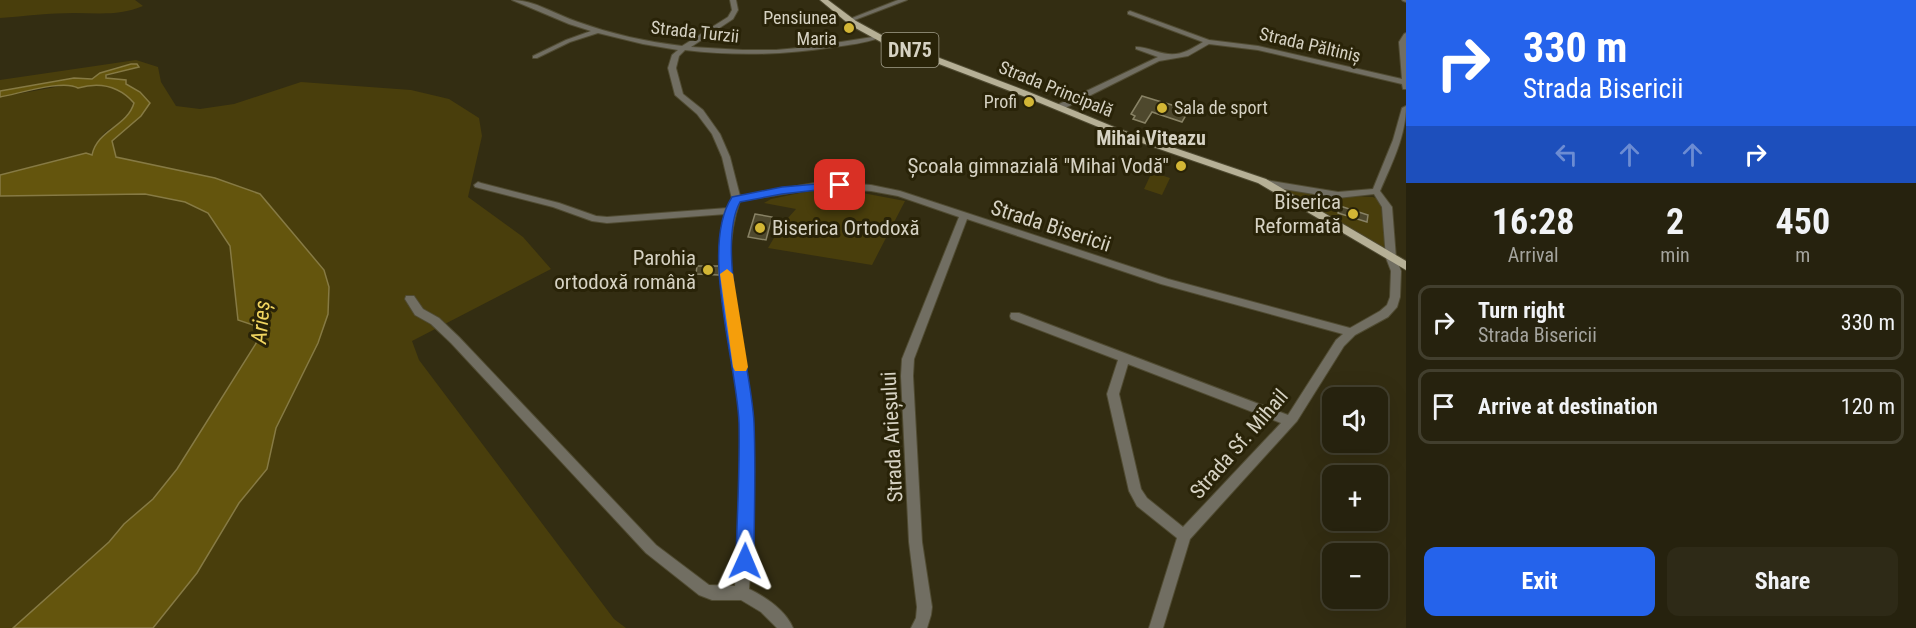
<!DOCTYPE html>
<html lang="en">
<head>
<meta charset="utf-8">
<style>
  body { margin:0; font-family:"Roboto Condensed",sans-serif; background:#2e2a17; color:#f1f3f6; height:100vh; display:flex; flex-direction:column; font-size:22px; white-space:nowrap }
  * { box-sizing:border-box; margin:0 }
  p { font-size:20px; color:#a4a49e }
  .icon { flex:none; width:33px; height:33px; fill:none; stroke:currentColor; stroke-width:2; stroke-linecap:round; stroke-linejoin:round }
  .map { position:relative; flex:1; overflow:hidden }
  .details { display:flex; flex-direction:column; background:#26220e; width:510px }
  .details>* { flex:none }
  .guide { background:#2563eb; color:#fff; overflow:hidden }
  .tools { position:absolute; left:1322px; top:387px; display:grid; gap:12px }
  .tools a { display:grid; place-items:center; width:66px; height:66px; border-radius:12px; background:#26220e; box-shadow:0 6px 24px #0002,0 0 0 2px #423f2e; font-size:30px }
  .pin { position:absolute; display:grid; place-items:center; width:51px; height:51px; color:#fff; margin:-26px; border-radius:12px; box-shadow:0 3px 9px #0006 }
  .me { position:absolute; width:66px; margin:-33px; rotate:1deg; stroke-linejoin:round; filter:drop-shadow(0 0 4px #0008) }
  .turn { display:flex; align-items:center; gap:21px; height:126px; padding:0 18px; font-size:27px }
  .turn .icon { width:78px; height:78px; stroke-width:2.5 }
  .turn b { display:block; font-size:42px; line-height:51px }
  .lanes { display:flex; align-items:center; height:57px; padding:0 18px; background:#0003; justify-content:center; gap:30px; direction:ltr }
  .lanes .off { opacity:.35 }
  .eta { display:flex; justify-content:space-evenly; align-items:center; height:102px; text-align:center }
  .eta b { font-size:36px; font-weight:700; line-height:42px }
  .action { display:flex; gap:12px; margin-top:auto; padding:12px 18px }
  .action a { flex:1; height:69px; border-radius:12px; background:#2563eb; color:#fff; font-size:24px; font-weight:700; line-height:69px; text-align:center }
  .action a+a { background:#2e2a17; color:#f1f3f6 }
  ul { padding:0; list-style:none }
  li { display:flex; align-items:center; gap:18px; height:75px; margin:0 12px 9px; padding:0 6px; border:3px solid #423f2e; border-radius:12px }
  li div { flex:1 }
  li b { display:block; font-size:22px }
  li em { font-style:normal }
  main { display:flex; flex:1; min-height:0 }
  .map>svg:first-child { display:block }
</style>
</head>
<body>
<main>
<div class="map">
<svg width="1406" height="628" viewBox="0 0 1406 628">
  <rect width="100%" height="100%" fill="#332d12"/>
  <g fill="#493e0c">
    <path d="M0 0H135L143 6C120 16 98 13 74 13 50 13 25 16 0 18Z"/>
    <path d="M136 60 158 67 161 82 176 106 200 109 234 104 301 82 411 90 449 99 479 118 482 136 468 197 523 237 551 269 412 341 419 360 614 619 626 628H153L197 573 239 503 267 469 276 428 318 343 328 314 329 287 324 270 260 194 215 178 116 157 112 141 141 116 140 92 106 78V76L139 67C125 62 104 70 92 79L74 78 0 91V80Z"/>
    <path d="M72 84 78 88C100 82 119 86 134 103 127 126 112 123 101 137 98 143 95 149 92 155L86 153 0 175V97Z"/>
    <polygon points="1152,172 1170,178 1162,195 1144,189"/>
    <polygon points="814,190 852,191 905,201 872,265 768,248 781,226 796,209 764,203 771,199"/>
    <polygon points="1286,190 1331,195 1373,197 1380,200 1387,253"/>
    <polygon points="59,194 145,194 185,202 208,213 230,246 235,273 265,328 177,469 153,499 124,524 109,542 13,628 0,628 0,196"/>
  </g>
  <path fill="#64550d" stroke="#867a44" stroke-width="1.5" d="M131 64H137L139 67 106 75V78L126 80V84L140 92 150 103 141 116 112 141 116 157 215 178 260 194 324 270 329 287 328 314 318 343 276 428 267 469 239 503 197 573 153 628H13L109 542 124 524 153 499 177 469 265 329 238 320 230 246 208 213 185 202 145 194 0 196V175L86 153 92 155C97 130 127 127 134 103 119 86 99 82 78 88 63 79 18 94 0 97V91L74 78 92 79 100 73Z"/>
  <g fill="#4e482d" stroke="#888265" stroke-width="1.5">
    <polygon points="1142,96 1155,100 1189,110 1182,122 1152,112 1145,123 1133,119 1135,116 1131,114"/>
    <polygon points="1340,206 1368,215 1367,222 1338,213"/>
    <polygon points="755,214 772,217 766,240 748,237"/>
    <polygon points="697,266 719,266 719,275 696,274"/>
  </g>
  <g fill="none" stroke-linecap="round" stroke-linejoin="round">
    <defs>
      <g id="minor">
        <path d="M512 0C535 0 556 15 578 22 611 34 647 42 682 46L728 17 732 10 730 0H736L738 10 733 19 691 47 743 50H776L809 47 879 36V38C865 43 849 45 834 47 784 55 735 56 685 50L679 56 676 68 683 94 703 110 720 134 730 157 740 196 820 182 871 185 900 191 1168 279 1350 328 1380 311 1387 305 1390 297 1391 271 1386 258 1382 207 1374 194 1338 198 1266 186 1262 183 1266 180 1338 192 1373 189 1393 140 1402 108 1406 106C1406 136 1392 163 1380 191L1392 207 1396 258 1401 271 1400 297 1397 307 1388 317 1355 335 1344 346 1297 421 1190 539 1163 628H1149L1177 538 1137 506 1129 491 1107 394 1118 360 1011 319 1010 316 1011 313H1019L1288 415 1336 340 1343 334 1161 284 967 219 914 359 913 376 922 542 932 607 931 615 927 628H911L916 618 917 607 909 542 901 376 902 359 959 217 898 196 871 191 820 188 740 201C714 273 748 351 753 424 756 478 753 535 749 589 766 597 786 611 793 628H777L761 612 741 600H712L699 595 646 553 451 343 431 324 415 315 405 299 406 296H414L423 309 439 318 459 337 656 545 709 585 735 586C740 532 744 476 741 422 738 369 722 317 721 264 720 247 720 230 726 214L607 223 592 221 553 207 475 187 474 185 478 182 481 183 559 203 596 216 607 217 728 208 732 199 722 157 712 134 697 114 675 95 668 68 672 55 678 50 643 44 598 33 570 42 537 58H533V56L566 40 591 31 569 24ZM1128 364 1281 423 1183 527 1147 498 1141 489 1119 394Z"/>
        <polygon points="898,0 907,0 852,21 847,20"/>
        <polygon points="1402,0 1406,0 1406,2 1403,1"/>
        <path d="M1130 11 1209 40 1258 46 1402 79 1399 42 1404 34 1406 33V89H1403L1402 84 1258 50 1209 44 1188 56 1159 61 1063 109H1057V105L1158 57 1136 49V47C1142 47 1149 49 1155 51 1176 58 1185 53 1203 42L1128 14V12Z"/>
      </g>
      <polygon id="major" points="820,0 828,0 856,21 887,38 1029,92 1119,129 1266,179 1406,261 1406,270 1258,183 1113,133 1023,96 881,42 850,25"/>
    </defs>
    <use href="#minor" stroke="#504b32" stroke-width="2"/>
    <use href="#major" stroke="#504b32" stroke-width="2"/>
    <use href="#minor" fill="#716e62" fill-rule="evenodd"/>
    <use href="#major" fill="#b6b096" fill-rule="evenodd"/>
  </g>
  <path fill="#2563eb" stroke="#184099" stroke-width="1.5" d="M840 182 844 183V187L782 194 740 202C715 247 752 369 754 423 756 469 754 515 754 561L751 567 745 569 738 567 736 561C737 515 740 469 739 423 737 363 699 247 732 197L782 187Z"/>
  <polygon fill="#f59e0b" points="727,269 733,274 748,367 746,371 735,371 733,367 720,274"/>
  <g fill="#d3b635" stroke="#292308" stroke-width="2">
    <circle cx="849" cy="28" r="6"/>
    <circle cx="1029" cy="102" r="6"/>
    <circle cx="1162" cy="108" r="6"/>
    <circle cx="1181" cy="166" r="6"/>
    <circle cx="1353" cy="214" r="6"/>
    <circle cx="760" cy="228" r="6"/>
    <circle cx="708" cy="270" r="6"/>
  </g>
  <g text-anchor="middle" stroke-width="6" stroke-linejoin="round" paint-order="stroke">
    <g font-size="18" fill="#d6d2c3" stroke="#292308" text-anchor="end">
      <text x="837" y="24">Pensiunea<tspan x="837" dy="21">Maria</tspan></text>
      <text x="1017" y="108">Profi</text>
      <text x="1174" y="114" text-anchor="start">Sala de sport</text>
    </g>
    <g font-size="18" fill="#d6d2c3" stroke="#292308">
      <text transform="translate(695 32) rotate(6)" y="6">Strada Turzii</text>
      <text transform="translate(1310 45) rotate(13)" y="6">Strada Păltiniș</text>
      <text transform="translate(1056 89) rotate(22)" y="6">Strada Principală</text>
    </g>
    <rect fill="#292308" stroke="#a29e8b" stroke-width="1.5" x="881.5" y="33" width="57" height="34" rx="4.5"/>
    <g font-size="20" font-weight="bold" fill="#d6d2c3">
      <text x="910" y="57">DN75</text>
    </g>
    <g font-size="20" font-weight="bold" fill="#d6d2c3" stroke="#292308">
      <text x="1151" y="145">Mihai Viteazu</text>
    </g>
    <g font-size="21" fill="#d6d2c3" stroke="#292308" text-anchor="end">
      <text x="1169" y="173">Școala gimnazială "Mihai Vodă"</text>
      <text x="1341" y="209">Biserica<tspan x="1341" dy="24">Reformată</tspan></text>
      <text x="772" y="235" text-anchor="start">Biserica Ortodoxă</text>
      <text x="696" y="265">Parohia<tspan x="696" dy="24">ortodoxă română</tspan></text>
    </g>
    <g font-size="21" fill="#d6d2c3" stroke="#292308">
      <text transform="translate(1051 226) rotate(18)" y="7">Strada Bisericii</text>
      <text transform="translate(892 437) rotate(-93)" y="7">Strada Arieșului</text>
      <text transform="translate(1239 444) rotate(-49)" y="7">Strada Sf. Mihail</text>
    </g>
    <g font-size="22" font-style="italic" fill="#f1d560" stroke="#292308">
      <text transform="translate(260 322) rotate(-85)" y="8">Arieș</text>
    </g>
  </g>
</svg>
<div class="tools">
<a><svg class="icon" aria-label="sound" viewBox="0 0 24 24"><path d="M4 9h4l5-4v14l-5-4H4zM17 9q2 3 0 6"/></svg></a>
<a>+</a>
<a>−</a>
</div>
<div class="pin" style="left:840px;top:185px;background:#d93025"><svg class="icon" aria-label="arrive" viewBox="0 0 24 24"><path d="M6 21V4h12l-3 4 3 4H6"/></svg></div>
<svg class="me" style="left:745px;top:561px" viewBox="-20 -20 40 40"><path d="M0-17L14 15 0 8-14 15z" fill="#2563eb" stroke="#fff" stroke-width="4"/></svg>
</div>
<section class="details">
<div class="guide">
<div class="turn"><svg class="icon" aria-label="right" viewBox="0 0 24 24"><path d="M7 20v-9h11M14 6l5 5-5 5"/></svg><div><b>330 m</b>Strada Bisericii</div></div>
<div class="lanes"><svg class="icon off" aria-label="left" viewBox="0 0 24 24"><path d="M17 20v-9H6M10 6l-5 5 5 5"/></svg><svg class="icon off" aria-label="ahead" viewBox="0 0 24 24"><path d="M12 20V5M6 11l6-6 6 6"/></svg><svg class="icon off" aria-label="ahead" viewBox="0 0 24 24"><path d="M12 20V5M6 11l6-6 6 6"/></svg><svg class="icon" aria-label="right" viewBox="0 0 24 24"><path d="M7 20v-9h11M14 6l5 5-5 5"/></svg></div>
</div>
<div class="eta">
<div><b>16:28</b><p>Arrival</p></div>
<div><b>2</b><p>min</p></div>
<div><b>450</b><p>m</p></div>
</div>
<ul>
<li><svg class="icon" aria-label="right" viewBox="0 0 24 24"><path d="M7 20v-9h11M14 6l5 5-5 5"/></svg><div><b>Turn right</b><p>Strada Bisericii</p></div><em>330 m</em></li>
<li><svg class="icon" aria-label="arrive" viewBox="0 0 24 24"><path d="M6 21V4h12l-3 4 3 4H6"/></svg><div><b>Arrive at destination</b></div><em>120 m</em></li>
</ul>
<div class="action"><a>Exit</a><a>Share</a></div>
</section>
</main>
</body>
</html>
